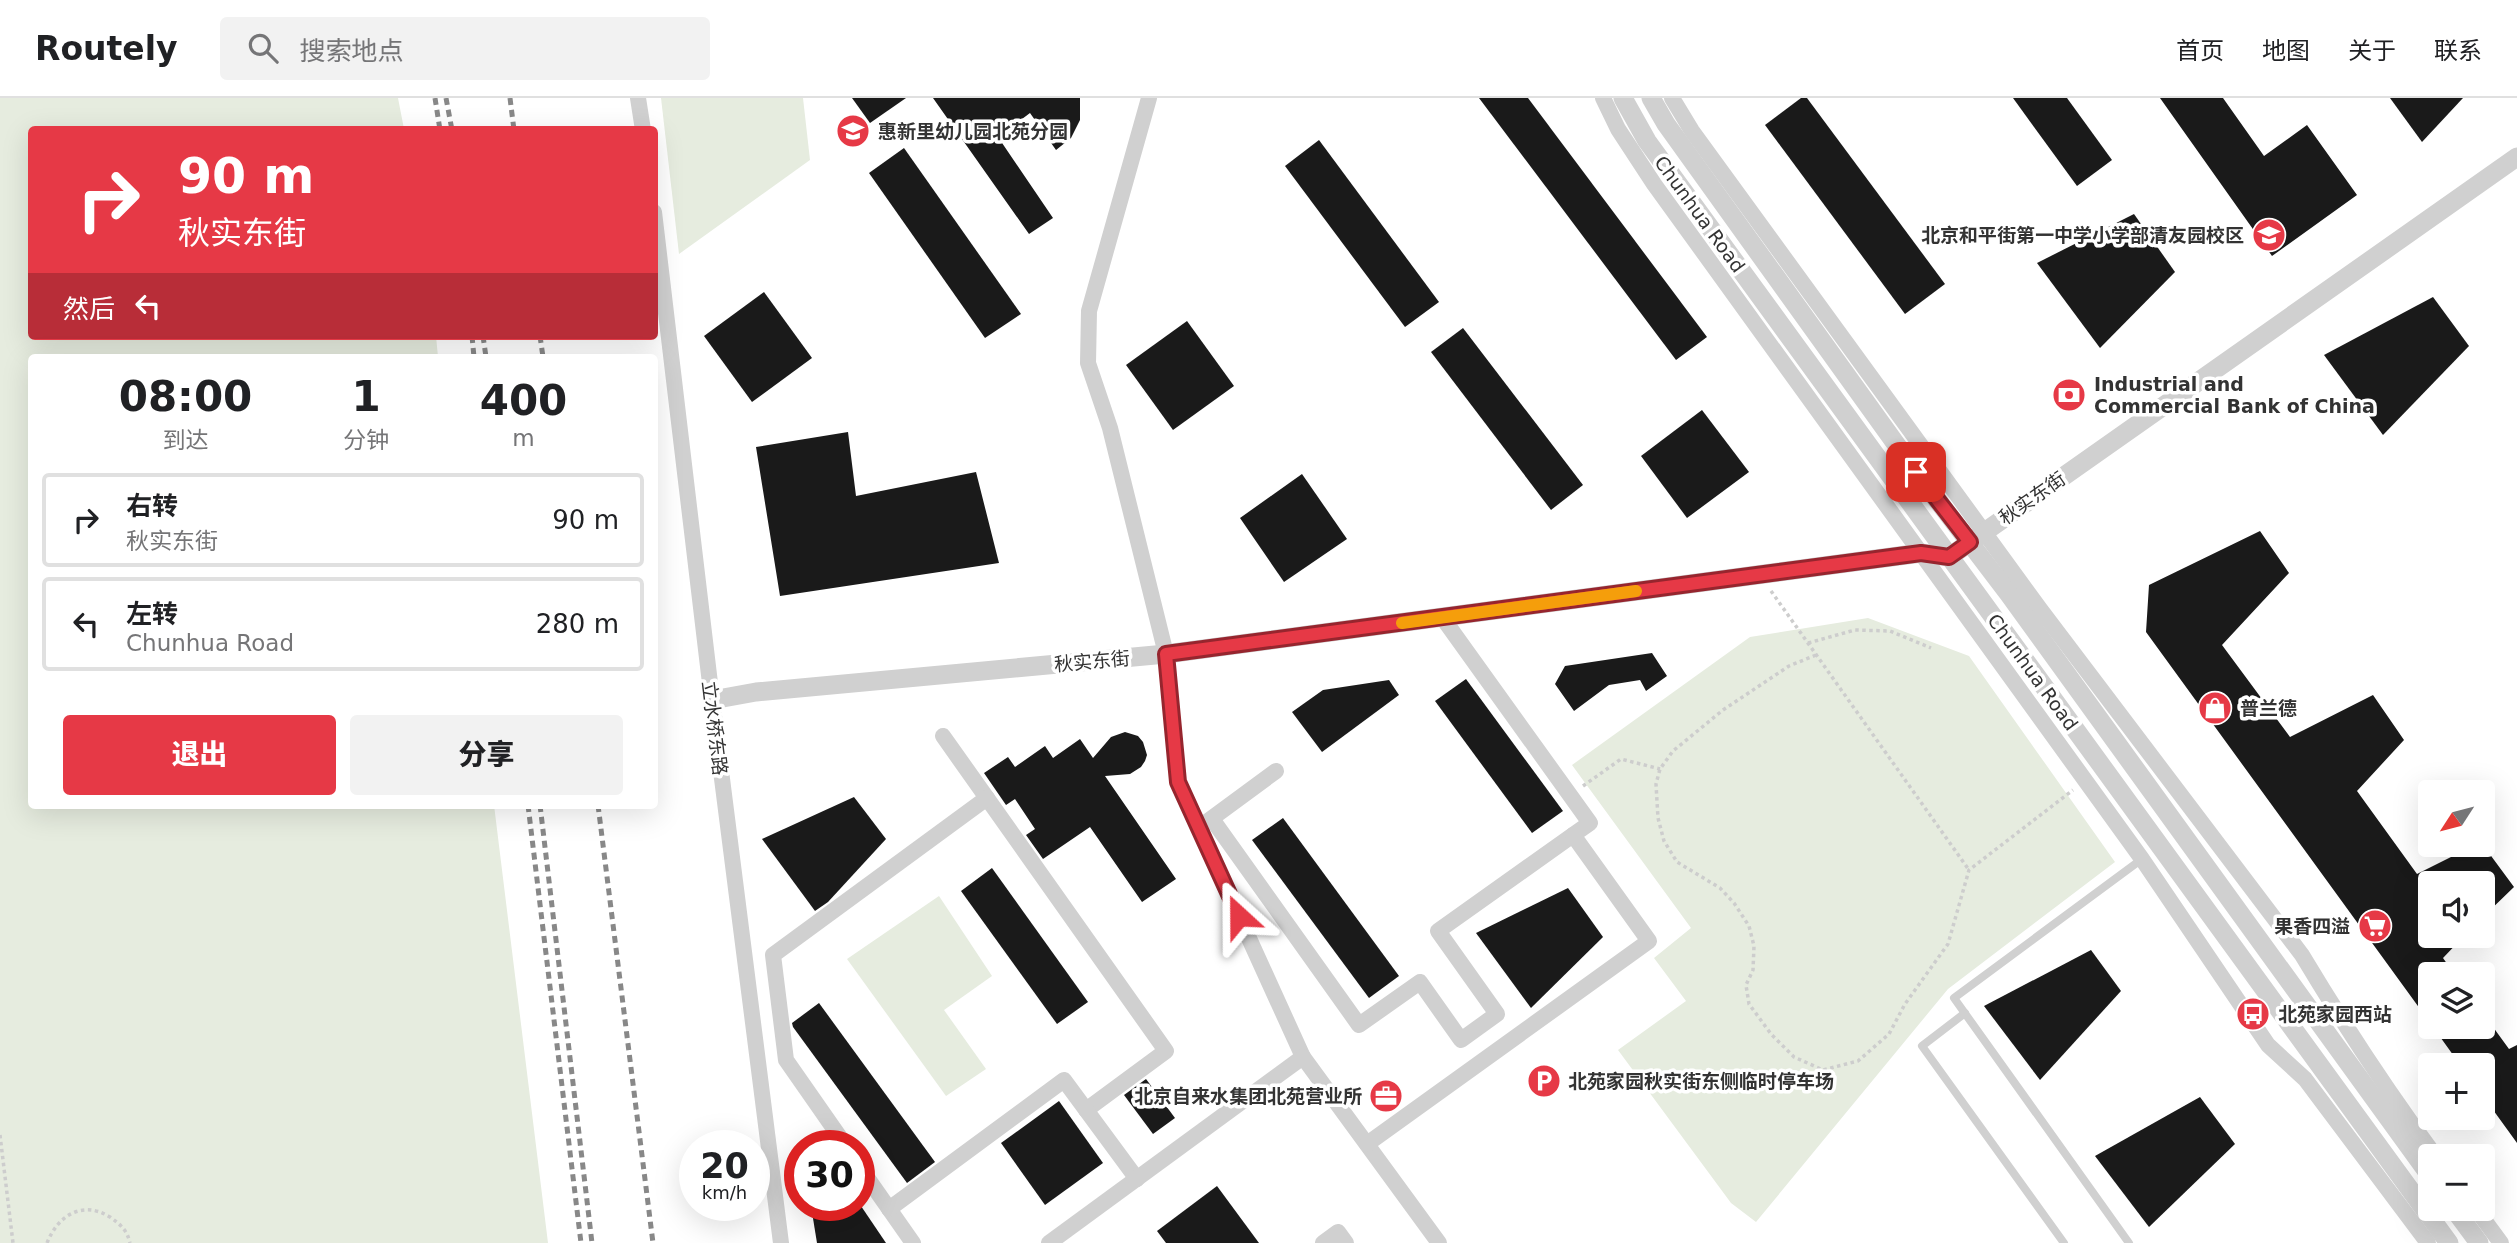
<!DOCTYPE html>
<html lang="zh">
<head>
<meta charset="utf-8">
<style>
  body { margin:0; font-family:"DejaVu Sans","Noto Sans SC",sans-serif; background:#f2f2f2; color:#202124; height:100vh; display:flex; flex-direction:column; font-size:26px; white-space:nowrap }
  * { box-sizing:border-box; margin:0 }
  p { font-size:23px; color:#757577 }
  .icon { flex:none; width:38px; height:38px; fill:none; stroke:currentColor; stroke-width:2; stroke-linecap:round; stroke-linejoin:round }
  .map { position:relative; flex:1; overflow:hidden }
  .drawer { position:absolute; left:28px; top:256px; width:630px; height:455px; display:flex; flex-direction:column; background:#fff; border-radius:7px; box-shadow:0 7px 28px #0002 }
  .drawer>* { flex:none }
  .top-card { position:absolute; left:28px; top:28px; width:630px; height:214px; border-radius:7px; box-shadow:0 7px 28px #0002; background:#e63946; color:#fff; overflow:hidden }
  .needle { width:46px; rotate:234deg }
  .buttons { position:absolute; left:2418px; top:682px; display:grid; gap:14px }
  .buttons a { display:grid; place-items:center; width:77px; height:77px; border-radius:7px; background:#fff; box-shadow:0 7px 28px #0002; font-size:35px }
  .speed { position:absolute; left:679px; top:1032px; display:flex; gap:14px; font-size:35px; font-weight:700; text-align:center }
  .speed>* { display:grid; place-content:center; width:91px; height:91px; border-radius:50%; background:#fff; box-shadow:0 7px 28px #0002; line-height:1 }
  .speed small { font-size:18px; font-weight:400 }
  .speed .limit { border:10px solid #d22; background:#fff; color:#111 }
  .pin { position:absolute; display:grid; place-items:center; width:60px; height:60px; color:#fff; margin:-30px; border-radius:14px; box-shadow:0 4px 10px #0006 }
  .me { position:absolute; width:77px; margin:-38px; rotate:336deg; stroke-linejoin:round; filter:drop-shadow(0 0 5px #0008) }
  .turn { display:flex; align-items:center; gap:24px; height:147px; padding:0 35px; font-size:32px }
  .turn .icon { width:91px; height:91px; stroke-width:2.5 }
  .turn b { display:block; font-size:49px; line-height:60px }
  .then { display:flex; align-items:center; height:66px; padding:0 35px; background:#0003; gap:14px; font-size:26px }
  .eta { display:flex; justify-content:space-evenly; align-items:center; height:119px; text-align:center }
  .eta b { font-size:42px; font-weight:800; line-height:49px }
  .primary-button { display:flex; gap:14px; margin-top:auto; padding:14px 35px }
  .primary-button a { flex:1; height:80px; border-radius:7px; background:#e63946; color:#fff; font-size:28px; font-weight:800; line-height:80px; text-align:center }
  .primary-button a+a { background:#f2f2f2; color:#202124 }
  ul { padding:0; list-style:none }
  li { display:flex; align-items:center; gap:21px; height:94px; margin:0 14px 10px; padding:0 21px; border:4px solid #e0e0e0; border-radius:7px }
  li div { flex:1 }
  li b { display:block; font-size:26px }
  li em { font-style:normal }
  header { display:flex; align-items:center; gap:42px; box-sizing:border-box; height:98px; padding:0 35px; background:#fff; border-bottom:2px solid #e0e0e0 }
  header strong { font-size:33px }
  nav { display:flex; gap:38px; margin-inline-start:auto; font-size:24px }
  .search { width:490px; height:63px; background:#f2f2f2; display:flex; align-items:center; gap:18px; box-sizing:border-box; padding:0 24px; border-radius:7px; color:#757577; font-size:26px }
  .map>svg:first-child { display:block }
</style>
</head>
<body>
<header>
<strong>Routely</strong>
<div class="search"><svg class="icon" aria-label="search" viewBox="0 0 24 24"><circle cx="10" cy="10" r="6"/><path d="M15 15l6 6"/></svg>搜索地点</div>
<nav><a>首页</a><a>地图</a><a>关于</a><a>联系</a></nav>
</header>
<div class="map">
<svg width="2517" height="1145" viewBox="0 0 2517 1145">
  <rect width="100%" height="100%" fill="#fff"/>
  <g fill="#e6ecdf">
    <polygon points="0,0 398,0 404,31 32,32 32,238 436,238 438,259 32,259 32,707 494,707 548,1145 0,1145"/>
    <polygon points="661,0 803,0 810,62 679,156"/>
    <polygon points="1868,520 1969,558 2115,764 1948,891 1756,1124 1731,1105 1618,952 1686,903 1654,860 1691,830 1572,667 1750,539"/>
    <polygon points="939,798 992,878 944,912 986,971 946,998 847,861"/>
  </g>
  <g fill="#1a1a1a">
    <polygon points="852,0 906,0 870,25"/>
    <polygon points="933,0 1080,0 1080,22 1071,40 1056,52 1030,15 998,39 1053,120 1029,136"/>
    <polygon points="1479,0 1528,0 1707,239 1676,262"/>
    <polygon points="1801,0 1807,0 1945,186 1905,216 1765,27"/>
    <polygon points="2013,0 2067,0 2112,62 2077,88"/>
    <polygon points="2160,0 2223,0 2264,58 2307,27 2357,97 2272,158"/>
    <polygon points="2390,0 2463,0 2422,44"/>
    <polygon points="1319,42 1439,204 1405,229 1285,68"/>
    <polygon points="904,50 1021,216 985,240 869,75"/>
    <polygon points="2134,116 2175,174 2100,250 2037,165"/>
    <polygon points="764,194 812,260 752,304 704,238"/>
    <polygon points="2433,199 2469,248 2383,337 2324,257"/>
    <polygon points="1187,223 1234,288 1173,332 1126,267"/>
    <polygon points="1463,230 1583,387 1551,412 1431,254"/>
    <polygon points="1702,312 1749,374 1687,420 1641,358"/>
    <polygon points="848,334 856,398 976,374 999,465 780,498 756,349"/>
    <polygon points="1302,376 1347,441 1284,484 1240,420"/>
    <polygon points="2260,433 2289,475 2222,547 2290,639 2373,597 2404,642 2357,693 2417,776 2475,747 2483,747 2514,789 2483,819 2483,786 2431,786 2431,838 2464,838 2443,860 2455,877 2431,877 2431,926 2146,534 2149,487"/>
    <polygon points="1652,555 1667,578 1646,593 1640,582 1609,587 1574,613 1555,586 1565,568"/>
    <polygon points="1466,581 1563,713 1532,735 1435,603"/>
    <polygon points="1389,582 1399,597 1322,654 1292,614 1323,592"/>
    <polygon points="1125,634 1138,638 1143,644 1147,657 1145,663 1141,669 1130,676 1105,678 1176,781 1142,804 1090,729 1043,761 1026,737 1035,731 1015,701 1006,707 984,675 1008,659 1015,669 1045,648 1053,660 1080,641 1093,660 1111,639"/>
    <polygon points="854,699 886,741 828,804 815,813 762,741"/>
    <polygon points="1283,720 1399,878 1369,900 1252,742"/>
    <polygon points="992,770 1088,904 1057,926 961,793"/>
    <polygon points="1568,790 1603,839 1531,910 1476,835"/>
    <polygon points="2091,852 2121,893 2040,982 1984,908"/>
    <polygon points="819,905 935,1064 907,1085 793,929 792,925"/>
    <polygon points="2433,929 2493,929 2509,951 2517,947 2517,1045 2483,998 2483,968 2461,968"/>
    <polygon points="1146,981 1175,1020 1153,1036 1124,997"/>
    <polygon points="2200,999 2235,1046 2149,1129 2095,1058"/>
    <polygon points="1059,1003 1103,1065 1045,1107 1001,1045"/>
    <polygon points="1217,1088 1259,1145 1166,1145 1157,1133"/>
    <polygon points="811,1108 861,1108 886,1145 817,1145"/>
  </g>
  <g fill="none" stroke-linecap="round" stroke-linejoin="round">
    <g stroke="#cdcdcd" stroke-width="3.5" stroke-dasharray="3.5 3.5" stroke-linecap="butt">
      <polyline points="1771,493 1969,772"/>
      <polyline points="1808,545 1855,532 1890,533 1931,550"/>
      <polyline points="1816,557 1789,568 1723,612 1673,653 1660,671 1656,686 1658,720 1664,743 1677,764 1720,790 1734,805 1749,828 1754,848 1753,872 1746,887 1749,906 1771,936 1794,959 1823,972 1858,963 1889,936 1905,906 1948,846 1969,772 2073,692"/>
      <polyline points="1583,688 1621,661 1660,671"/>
      <polyline points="0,1037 13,1145"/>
      <path d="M47 1145C58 1117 83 1102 110 1119 121 1127 127 1132 130 1145"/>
    </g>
    <g stroke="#d0d0d0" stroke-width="8">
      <polyline points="1965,915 1922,948 2064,1145"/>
      <polyline points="2129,1145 1954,900 2142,761"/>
    </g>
    <g stroke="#d0d0d0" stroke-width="16">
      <polyline points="638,0 643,32"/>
      <polyline points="1149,0 1089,213 1088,265 1110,330 1166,556 1178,684 1303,959 1439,1145"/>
      <polyline points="1603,0 1618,31 1654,86 2142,761 2268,947 2305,981 2428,1145"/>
      <path d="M1672 0 1692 33 2040 511 2302 857C2344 927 2388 994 2436 1059"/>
      <polyline points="654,114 712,602 781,1145"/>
      <polyline points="943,638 1166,953 1086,1012"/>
      <polyline points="1212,721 1359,927 1420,884 1461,942 1497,916 1438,833 1573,737"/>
      <polyline points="1204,726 1276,673"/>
      <polyline points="1367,1046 1649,843 1573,737 1590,725 1442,519"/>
      <polyline points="846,1048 786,962 773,857 987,700"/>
      <polyline points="859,1068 913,1145"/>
      <polyline points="889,1111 1064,982 1137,1081"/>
      <polyline points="2476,1111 2501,1145"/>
      <polyline points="1049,1145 1303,959"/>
      <polyline points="1323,1145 1338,1134 1346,1145"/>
    </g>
    <g stroke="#d0d0d0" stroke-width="19">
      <polyline points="1623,0 1647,43 2449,1145"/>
      <polyline points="1651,0 1666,26 1916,374 2008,495 2431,1079"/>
      <polyline points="712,602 756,594 1166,556 1921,455 1949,459 2517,59"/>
      <polyline points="2454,1111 2479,1145"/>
    </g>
    <g stroke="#888" stroke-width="5" stroke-dasharray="7 5" stroke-linecap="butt">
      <polyline points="435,0 440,32"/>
      <polyline points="446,0 452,32"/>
      <polyline points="510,0 514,32"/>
      <polyline points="472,238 474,259"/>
      <polyline points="483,238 486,259"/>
      <polyline points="540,238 543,259"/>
      <polyline points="528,707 581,1145"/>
      <polyline points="540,707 592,1145"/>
      <polyline points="598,707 653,1145"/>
    </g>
  </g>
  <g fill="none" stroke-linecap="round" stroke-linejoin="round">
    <defs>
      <polyline id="route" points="1239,818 1178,684 1166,556 1921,455 1949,459 1970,444 1916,374"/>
    </defs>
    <use href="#route" stroke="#96252e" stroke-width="18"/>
    <use href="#route" stroke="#e63946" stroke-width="12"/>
    <polyline stroke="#f59e0b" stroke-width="12" points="1402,525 1636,493"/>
  </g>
  <defs>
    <symbol id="school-disc" viewBox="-11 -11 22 22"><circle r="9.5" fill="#e63946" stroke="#fff"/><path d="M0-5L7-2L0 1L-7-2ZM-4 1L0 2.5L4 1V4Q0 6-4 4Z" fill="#fff"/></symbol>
    <symbol id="bank-disc" viewBox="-11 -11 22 22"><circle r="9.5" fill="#e63946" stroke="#fff"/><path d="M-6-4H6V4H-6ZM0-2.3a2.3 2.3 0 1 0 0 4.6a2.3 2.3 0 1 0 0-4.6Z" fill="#fff"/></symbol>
    <symbol id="shop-disc" viewBox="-11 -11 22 22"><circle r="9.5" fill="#e63946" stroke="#fff"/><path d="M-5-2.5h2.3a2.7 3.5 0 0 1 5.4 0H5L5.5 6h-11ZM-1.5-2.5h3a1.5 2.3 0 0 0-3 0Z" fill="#fff"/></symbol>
    <symbol id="supermarket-disc" viewBox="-11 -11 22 22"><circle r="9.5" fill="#e63946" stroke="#fff"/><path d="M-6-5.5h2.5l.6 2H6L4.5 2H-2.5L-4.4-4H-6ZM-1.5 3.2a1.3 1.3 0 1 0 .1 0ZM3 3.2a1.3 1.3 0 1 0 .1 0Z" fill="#fff"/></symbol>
    <symbol id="bus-disc" viewBox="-11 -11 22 22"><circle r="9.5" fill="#e63946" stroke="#fff"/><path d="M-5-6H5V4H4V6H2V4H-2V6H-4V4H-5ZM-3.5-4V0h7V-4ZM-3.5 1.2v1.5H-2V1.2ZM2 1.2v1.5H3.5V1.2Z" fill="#fff"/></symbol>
    <symbol id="parking-disc" viewBox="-11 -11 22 22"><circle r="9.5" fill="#e63946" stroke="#fff"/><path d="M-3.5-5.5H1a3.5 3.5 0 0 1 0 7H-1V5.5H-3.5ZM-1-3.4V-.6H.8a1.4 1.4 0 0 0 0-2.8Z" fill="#fff"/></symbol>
    <symbol id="office-disc" viewBox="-11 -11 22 22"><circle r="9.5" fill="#e63946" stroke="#fff"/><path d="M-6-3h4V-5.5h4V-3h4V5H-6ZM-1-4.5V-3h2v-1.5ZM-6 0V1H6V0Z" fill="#fff"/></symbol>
  </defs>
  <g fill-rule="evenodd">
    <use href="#school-disc" x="834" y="14" width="38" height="38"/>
    <use href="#school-disc" x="2250" y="118" width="38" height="38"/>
    <use href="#bank-disc" x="2050" y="278" width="38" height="38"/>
    <use href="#shop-disc" x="2196" y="591" width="38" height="38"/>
    <use href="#supermarket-disc" x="2356" y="809" width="38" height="38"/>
    <use href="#bus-disc" x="2234" y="897" width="38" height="38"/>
    <use href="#parking-disc" x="1525" y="964" width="38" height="38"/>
    <use href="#office-disc" x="1367" y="979" width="38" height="38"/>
  </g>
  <g text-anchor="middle" stroke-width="7" stroke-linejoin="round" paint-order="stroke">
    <g font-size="19" font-weight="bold" fill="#333" stroke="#fff" text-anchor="start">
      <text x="878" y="40">惠新里幼儿园北苑分园</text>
      <text x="2244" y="144" text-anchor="end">北京和平街第一中学小学部清友园校区</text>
      <text x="2094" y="293">Industrial and<tspan x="2094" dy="22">Commercial Bank of China</tspan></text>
      <text x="2240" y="617">普兰德</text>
      <text x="2350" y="835" text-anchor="end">果香四溢</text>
      <text x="2278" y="923">北苑家园西站</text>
      <text x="1568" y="990">北苑家园秋实街东侧临时停车场</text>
      <text x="1362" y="1005" text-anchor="end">北京自来水集团北苑营业所</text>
    </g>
    <g font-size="19" fill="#333" stroke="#fff">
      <text transform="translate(1700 116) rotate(54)" y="7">Chunhua Road</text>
      <text transform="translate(2032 400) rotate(-35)" y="7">秋实东街</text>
      <text transform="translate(1092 563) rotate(-5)" y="7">秋实东街</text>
      <text transform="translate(2033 574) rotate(54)" y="7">Chunhua Road</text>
      <text transform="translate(715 630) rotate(83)" y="7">立水桥东路</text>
    </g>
  </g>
</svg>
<div class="buttons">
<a><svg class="needle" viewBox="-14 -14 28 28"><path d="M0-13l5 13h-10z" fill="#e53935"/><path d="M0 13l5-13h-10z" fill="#757577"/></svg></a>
<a><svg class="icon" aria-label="sound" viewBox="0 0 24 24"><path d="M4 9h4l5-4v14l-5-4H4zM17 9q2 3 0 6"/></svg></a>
<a><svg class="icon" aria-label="layers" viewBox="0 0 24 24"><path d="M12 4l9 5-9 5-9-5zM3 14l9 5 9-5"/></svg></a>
<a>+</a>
<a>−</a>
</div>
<div class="speed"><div>20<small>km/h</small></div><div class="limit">30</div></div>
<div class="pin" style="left:1916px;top:374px;background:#d93025"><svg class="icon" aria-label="arrive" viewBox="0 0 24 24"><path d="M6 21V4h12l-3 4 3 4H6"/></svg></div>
<svg class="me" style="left:1239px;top:818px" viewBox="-20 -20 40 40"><path d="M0-17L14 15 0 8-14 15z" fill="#e63946" stroke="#fff" stroke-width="4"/></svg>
<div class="top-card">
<div class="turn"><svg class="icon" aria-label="right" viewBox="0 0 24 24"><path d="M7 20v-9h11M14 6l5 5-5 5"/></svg><div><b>90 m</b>秋实东街</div></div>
<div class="then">然后<svg class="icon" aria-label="left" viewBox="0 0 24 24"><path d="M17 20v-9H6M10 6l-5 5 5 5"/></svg></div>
</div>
<section class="drawer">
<div class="eta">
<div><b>08:00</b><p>到达</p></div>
<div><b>1</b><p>分钟</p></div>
<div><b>400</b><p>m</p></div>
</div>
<ul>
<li><svg class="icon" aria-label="right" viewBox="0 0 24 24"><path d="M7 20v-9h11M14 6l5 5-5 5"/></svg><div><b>右转</b><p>秋实东街</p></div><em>90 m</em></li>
<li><svg class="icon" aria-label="left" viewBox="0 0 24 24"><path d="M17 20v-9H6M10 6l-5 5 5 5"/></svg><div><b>左转</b><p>Chunhua Road</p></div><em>280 m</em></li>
</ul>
<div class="primary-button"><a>退出</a><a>分享</a></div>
</section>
</div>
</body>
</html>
